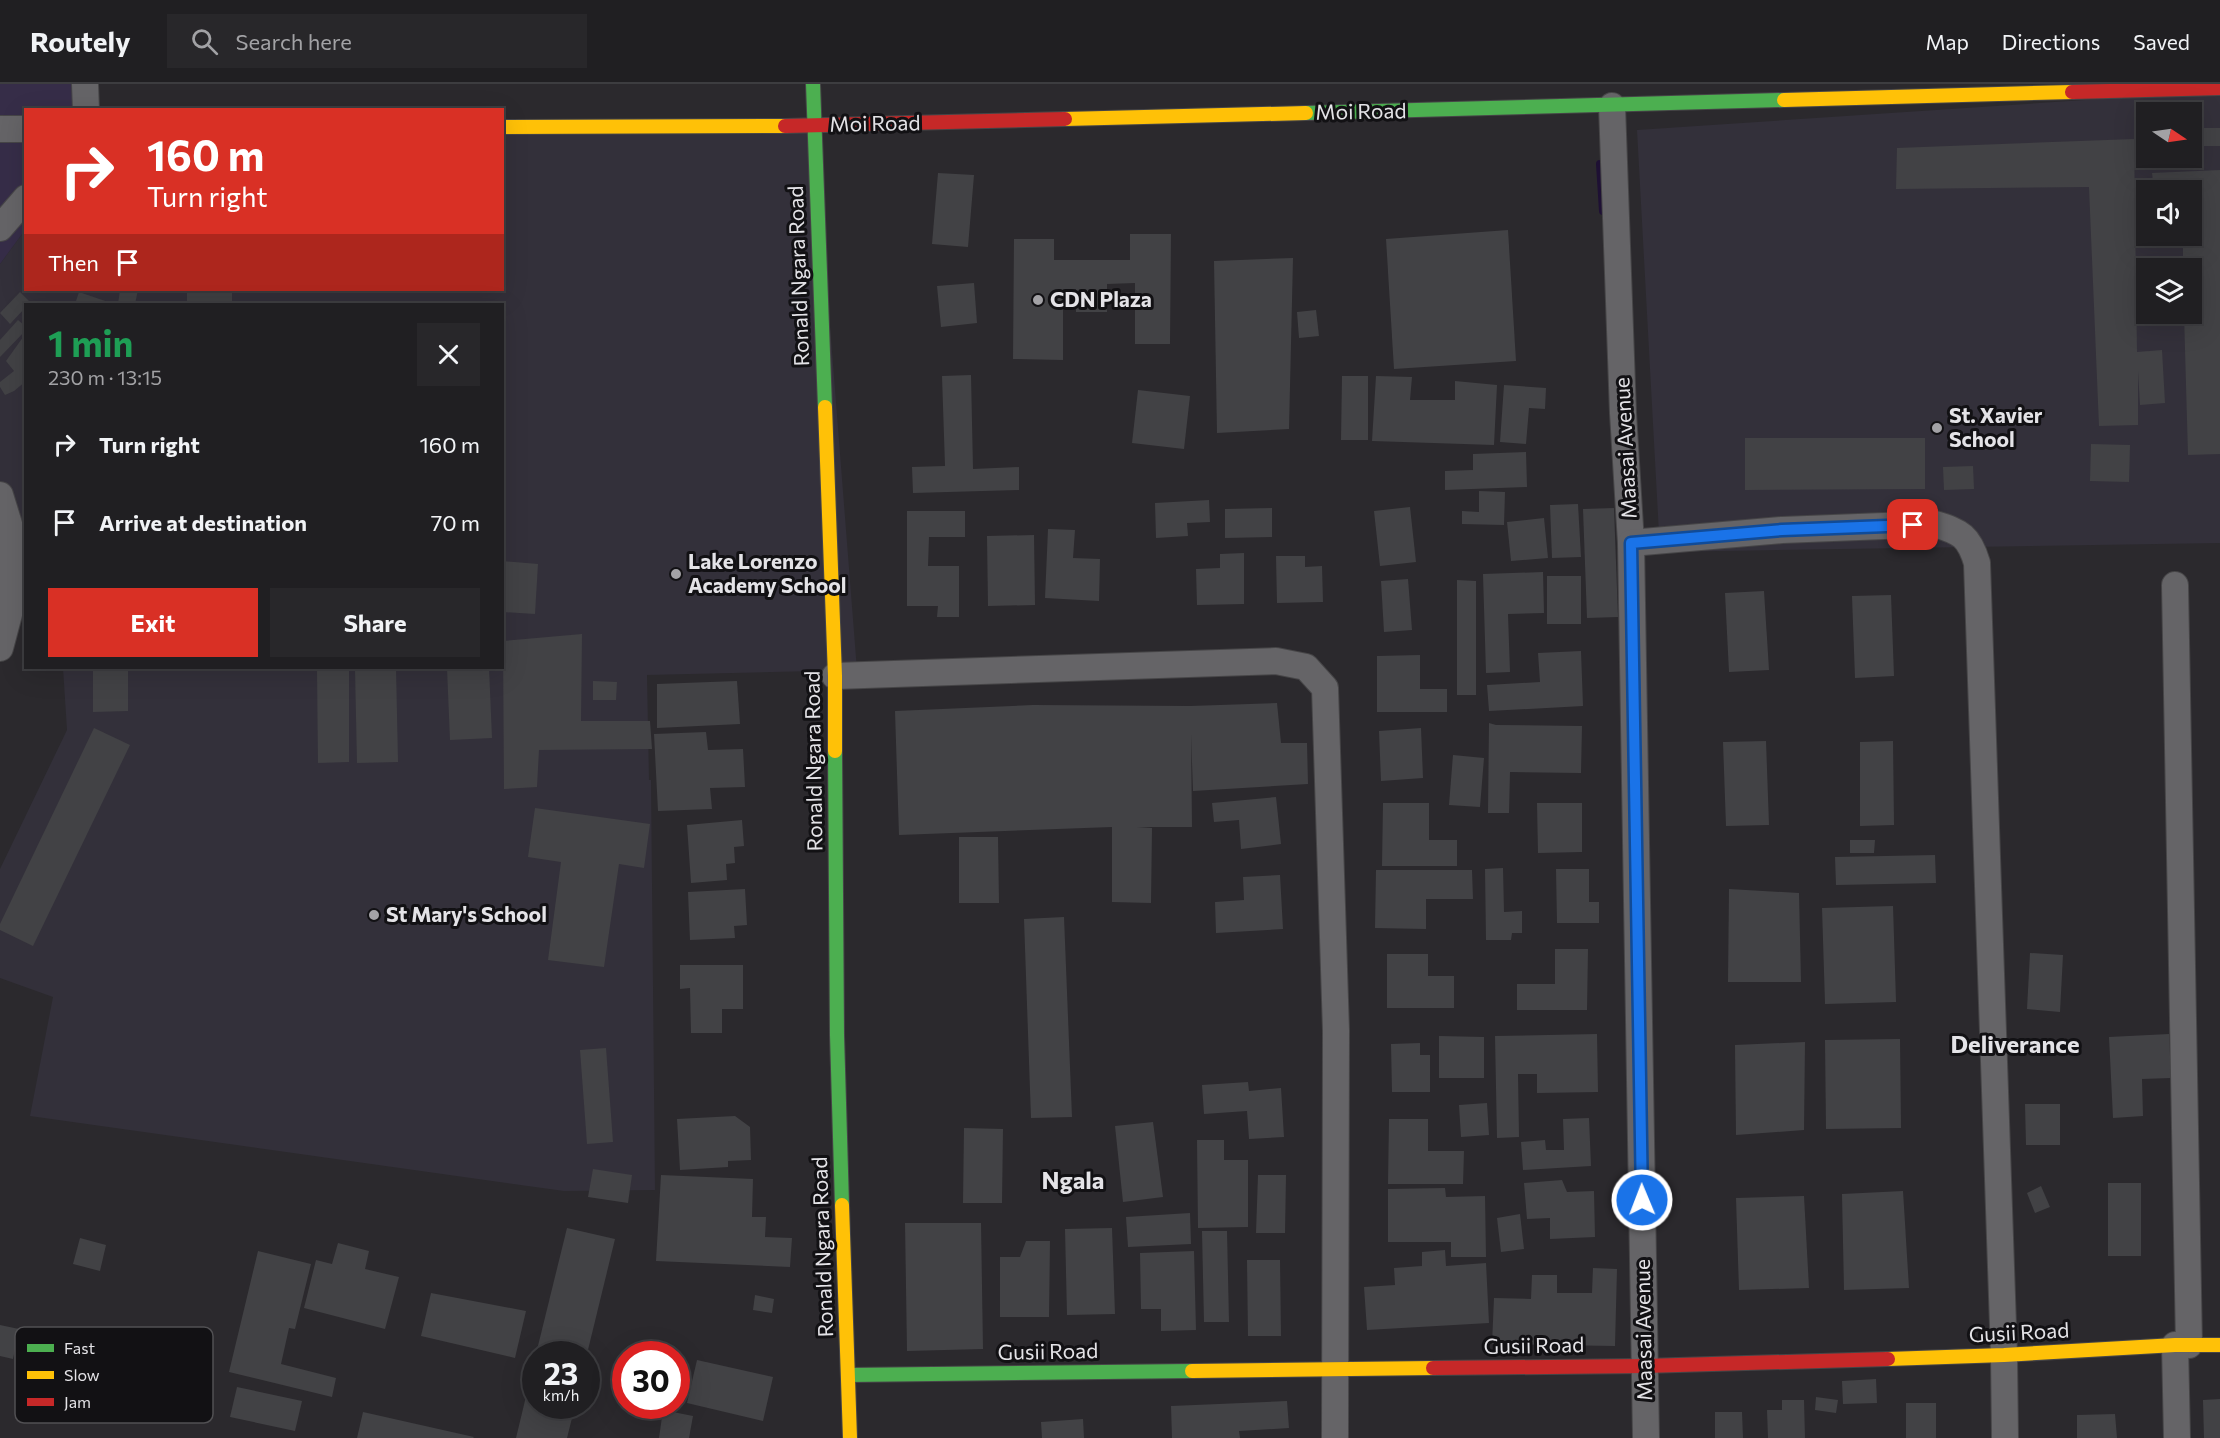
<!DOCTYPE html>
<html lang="en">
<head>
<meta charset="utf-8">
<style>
  body { margin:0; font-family:Commissioner,sans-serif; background:#28272a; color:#f1f3f6; height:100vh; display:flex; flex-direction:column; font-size:22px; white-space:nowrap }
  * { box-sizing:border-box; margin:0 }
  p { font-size:20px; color:#a2a2a5 }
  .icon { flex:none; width:33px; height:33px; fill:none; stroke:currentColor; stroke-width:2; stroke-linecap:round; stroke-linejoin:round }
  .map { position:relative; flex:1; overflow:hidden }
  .drawer { position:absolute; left:24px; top:219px; width:480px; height:366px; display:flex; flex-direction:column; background:#201f22; border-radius:0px; box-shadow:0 6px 24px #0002,0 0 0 2px #3d3d40 }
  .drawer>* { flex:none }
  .guide { position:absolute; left:24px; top:24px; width:480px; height:183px; border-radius:0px; box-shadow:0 6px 24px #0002,0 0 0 2px #3d3d40; background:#d93025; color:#fff; overflow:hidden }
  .needle { width:39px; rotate:103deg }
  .controls { position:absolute; left:2136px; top:18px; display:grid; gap:12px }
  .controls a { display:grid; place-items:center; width:66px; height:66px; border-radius:0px; background:#201f22; box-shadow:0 6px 24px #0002,0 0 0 2px #3d3d40; font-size:30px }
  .speed { position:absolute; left:522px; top:1257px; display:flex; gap:12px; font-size:30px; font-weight:700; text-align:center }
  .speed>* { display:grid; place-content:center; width:78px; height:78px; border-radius:50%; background:#201f22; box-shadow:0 6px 24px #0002,0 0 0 2px #3d3d40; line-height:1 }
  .speed small { font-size:15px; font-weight:400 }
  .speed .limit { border:9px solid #d22; background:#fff; color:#111 }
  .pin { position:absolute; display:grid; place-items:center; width:51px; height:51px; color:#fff; margin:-26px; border-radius:12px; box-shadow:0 3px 9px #0006 }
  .me { position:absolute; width:66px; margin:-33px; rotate:359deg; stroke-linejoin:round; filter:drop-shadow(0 0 4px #0008) }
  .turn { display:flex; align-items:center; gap:21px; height:126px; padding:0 24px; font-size:27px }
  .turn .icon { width:78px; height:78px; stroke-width:2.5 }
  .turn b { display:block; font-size:42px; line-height:51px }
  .then { display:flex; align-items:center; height:57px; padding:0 24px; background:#0003; gap:12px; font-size:22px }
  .round { display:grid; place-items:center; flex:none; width:63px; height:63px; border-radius:0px; background:#28272a }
  .summary { display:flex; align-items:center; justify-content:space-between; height:102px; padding:0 24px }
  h1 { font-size:36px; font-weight:700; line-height:45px; color:#1e9e55 }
  .button { display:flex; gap:12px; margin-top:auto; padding:12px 24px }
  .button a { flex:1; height:69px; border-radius:0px; background:#d93025; color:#fff; font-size:24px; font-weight:700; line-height:69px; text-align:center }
  .button a+a { background:#28272a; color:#f1f3f6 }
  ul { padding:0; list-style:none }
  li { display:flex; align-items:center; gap:18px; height:78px; padding:0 24px }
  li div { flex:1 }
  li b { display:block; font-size:22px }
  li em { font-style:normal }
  header { display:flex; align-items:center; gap:36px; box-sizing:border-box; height:84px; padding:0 30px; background:#201f22; border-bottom:2px solid #3d3d40 }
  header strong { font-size:28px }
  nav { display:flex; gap:33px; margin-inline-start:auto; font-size:21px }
  .search { width:420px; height:54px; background:#28272a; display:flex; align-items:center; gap:15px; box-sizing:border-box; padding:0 21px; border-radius:0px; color:#a2a2a5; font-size:22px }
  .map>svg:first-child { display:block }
</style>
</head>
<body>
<header>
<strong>Routely</strong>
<div class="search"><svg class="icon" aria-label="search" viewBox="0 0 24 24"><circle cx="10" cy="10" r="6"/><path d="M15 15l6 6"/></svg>Search here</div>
<nav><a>Map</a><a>Directions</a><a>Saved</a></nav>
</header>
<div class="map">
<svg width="2220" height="1354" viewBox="0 0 2220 1354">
  <rect width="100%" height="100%" fill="#2b292d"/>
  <g fill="#33303a" fill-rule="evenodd">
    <path d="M2220 7V459L1660 468 1637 46ZM2146 28H2192V74H2146ZM2146 106H2192V152H2146ZM2146 184H2192V230H2146Z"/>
    <polygon points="814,38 857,586 647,591 649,696 651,696 655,1106 564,1107 30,1032 53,913 0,894 0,785 67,646 63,584 502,584 502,220 26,220 25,524 19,523 0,401 0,180 25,146 26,206 502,206 503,47"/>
  </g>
  <polygon fill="#362d48" points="0,0 94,0 95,25 26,26 25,146 0,180"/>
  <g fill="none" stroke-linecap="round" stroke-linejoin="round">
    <polyline stroke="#1e1034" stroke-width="8" points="1600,80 1603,127"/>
  </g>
  <g fill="#424245">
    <polygon points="2203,44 2220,44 2220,62 2204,62"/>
    <polygon points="2134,55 2137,268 2162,266 2165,319 2140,321 2138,287 2138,341 2099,342 2089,103 1896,105 1897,64"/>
    <polygon points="2220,86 2220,370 2188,371 2184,230 2192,230 2192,184 2183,184 2183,152 2192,152 2192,106 2154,106 2152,89"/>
    <polygon points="938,89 974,91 968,163 932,160"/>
    <polygon points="1508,146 1516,277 1394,285 1386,155"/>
    <polygon points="1130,150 1171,150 1170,260 1135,260 1135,199 1107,200 1107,228 1076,228 1076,205 1063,205 1063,276 1013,275 1014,155 1054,155 1054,176 1130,176"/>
    <polygon points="1293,174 1289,345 1217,349 1214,177"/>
    <polygon points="974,199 977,239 941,243 937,202"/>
    <polygon points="120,206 138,206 135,220 118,220"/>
    <rect x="187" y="206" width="45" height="14"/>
    <polygon points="20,208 30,218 26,220 26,223 10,240 0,229"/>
    <polygon points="79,208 114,220 75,220"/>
    <polygon points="1316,226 1319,252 1299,254 1297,228"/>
    <polygon points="18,236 26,243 26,246 0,273 0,256"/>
    <polygon points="26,249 26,297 14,307 5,311 0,303 0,298 14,287 6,277"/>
    <polygon points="971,291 973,385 1019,383 1019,406 913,409 912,383 945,382 942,292"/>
    <polygon points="1342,292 1368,292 1368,356 1341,356"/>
    <polygon points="1376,292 1412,293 1410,316 1455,316 1455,297 1497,301 1494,361 1372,357"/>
    <polygon points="1504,301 1546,304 1545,325 1529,324 1526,360 1500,358"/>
    <polygon points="1138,306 1190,312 1184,365 1132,359"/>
    <polygon points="1745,354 1925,354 1925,405 1745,406"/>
    <polygon points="2091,360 2130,361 2129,398 2090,397"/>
    <polygon points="1526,368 1527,403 1445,406 1445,387 1473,386 1473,370"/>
    <polygon points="1973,382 1974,405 1944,406 1943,383"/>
    <polygon points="1479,407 1505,408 1504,441 1462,440 1462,427 1479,428"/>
    <polygon points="1209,416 1210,438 1187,439 1188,452 1156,454 1155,419"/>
    <polygon points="1578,420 1581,473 1552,474 1550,421"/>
    <polygon points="1410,423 1416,478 1380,482 1374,427"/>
    <polygon points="1272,424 1272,453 1225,454 1225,425"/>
    <polygon points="1614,424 1618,533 1587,534 1583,425"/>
    <polygon points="907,427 965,427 965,453 929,453 928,482 959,482 959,533 937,533 938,522 907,522"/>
    <polygon points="1544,434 1548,474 1511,477 1507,438"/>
    <polygon points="1048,445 1075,446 1073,474 1100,475 1099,517 1045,514"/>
    <polygon points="1034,451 1035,521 988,522 987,452"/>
    <polygon points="1244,469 1244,520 1197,521 1196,485 1220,484 1220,470"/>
    <polygon points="1276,472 1305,472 1305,483 1322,482 1323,518 1277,519"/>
    <polygon points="502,477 538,480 535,530 502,528"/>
    <polygon points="1543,488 1544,529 1508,530 1510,588 1486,589 1483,490"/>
    <rect x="1547" y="492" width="34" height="48"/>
    <polygon points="1408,495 1412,546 1384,548 1381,497"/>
    <polygon points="1457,496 1476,497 1476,611 1457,611"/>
    <polygon points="1764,507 1769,586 1729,588 1725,509"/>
    <polygon points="1891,511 1894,592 1855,594 1852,512"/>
    <polygon points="582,550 581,637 650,637 652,665 539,666 537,703 504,705 503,557"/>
    <polygon points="1581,567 1583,622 1489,627 1487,601 1540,598 1538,569"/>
    <polygon points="1420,571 1420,605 1447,605 1447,628 1377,628 1377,572"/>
    <polygon points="93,584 128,584 128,627 93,628"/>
    <polygon points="317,584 349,584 349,678 318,679"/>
    <polygon points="355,584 396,584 398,678 357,679"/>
    <polygon points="447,584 489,584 492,654 450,656"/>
    <polygon points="593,597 617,598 616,616 593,616"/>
    <polygon points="737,597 740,640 657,644 657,600"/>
    <polygon points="1277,619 1281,659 1307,659 1308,700 1193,707 1191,650 1192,743 1137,743 1152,744 1151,819 1112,818 1112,743 899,751 895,627 1033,621 1190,622"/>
    <polygon points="1489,639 1496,641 1582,642 1581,689 1510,688 1509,729 1488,729"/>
    <polygon points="94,644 130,661 33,862 0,846 0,840"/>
    <polygon points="1421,644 1423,694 1381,697 1379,647"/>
    <polygon points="706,648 708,666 743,665 745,703 710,704 712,725 658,727 654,650"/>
    <polygon points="1766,657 1769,741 1726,742 1723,658"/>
    <polygon points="1893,657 1894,741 1860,742 1860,658"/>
    <polygon points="1453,671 1484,674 1480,723 1449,721"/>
    <polygon points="1276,713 1281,760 1241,765 1239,736 1214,738 1212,719"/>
    <polygon points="1383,719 1429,719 1429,756 1457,756 1457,782 1382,782"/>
    <polygon points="1537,719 1582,719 1582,768 1538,769"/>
    <polygon points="535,724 650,740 644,784 619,780 604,883 548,876 561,778 528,773"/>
    <polygon points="742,736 744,762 734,763 735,779 726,780 727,796 691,799 687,741"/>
    <polygon points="959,753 998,753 999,819 959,819"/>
    <polygon points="1850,756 1875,756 1874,769 1850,769"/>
    <polygon points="1935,771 1936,799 1836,801 1835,773"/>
    <polygon points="1503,784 1504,828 1522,827 1522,849 1512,849 1511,856 1486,856 1485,785"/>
    <polygon points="1556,785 1589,785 1589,818 1599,818 1599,839 1557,839"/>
    <polygon points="1376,786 1472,786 1473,815 1426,815 1426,845 1375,844"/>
    <polygon points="1280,791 1283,845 1216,849 1215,818 1244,816 1243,793"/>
    <polygon points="745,805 747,841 734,842 735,854 690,856 688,808"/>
    <polygon points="1729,805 1799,809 1801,898 1728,898"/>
    <polygon points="1893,822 1896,918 1825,920 1822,824"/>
    <polygon points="1064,833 1072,1033 1031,1034 1024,835"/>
    <polygon points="1555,865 1588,865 1587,926 1517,926 1517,900 1555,900"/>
    <polygon points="2030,869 2063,871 2060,928 2027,925"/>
    <polygon points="1387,870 1428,870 1428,892 1454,892 1454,924 1387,924"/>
    <polygon points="680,881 743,881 743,925 722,925 722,949 691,949 690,904 680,905"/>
    <polygon points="1597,950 1598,1008 1537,1009 1537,990 1518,990 1519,1053 1497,1054 1495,952"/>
    <polygon points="2169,950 2171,994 2142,995 2143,1032 2113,1034 2109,953"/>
    <polygon points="1439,952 1484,953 1484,994 1439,994"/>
    <polygon points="1900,955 1901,1044 1826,1045 1825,956"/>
    <polygon points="1805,958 1804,1046 1736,1051 1735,961"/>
    <polygon points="1420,959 1420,971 1430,971 1430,1008 1392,1008 1391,960"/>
    <polygon points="606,964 613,1058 587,1060 580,966"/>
    <polygon points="1248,998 1249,1007 1281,1004 1284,1053 1249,1055 1247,1027 1204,1030 1202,1001"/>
    <polygon points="1487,1019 1489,1051 1461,1053 1459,1021"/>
    <polygon points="2025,1020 2060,1020 2060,1061 2026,1061"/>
    <polygon points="735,1032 750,1043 751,1076 728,1077 728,1083 680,1086 677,1035"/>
    <polygon points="1589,1034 1591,1082 1523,1086 1521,1058 1545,1056 1546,1066 1564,1066 1563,1035"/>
    <polygon points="1389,1035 1428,1035 1428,1067 1464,1067 1463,1100 1388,1100"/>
    <polygon points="1153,1038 1163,1113 1123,1118 1115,1042"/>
    <polygon points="964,1044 1003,1045 1002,1119 963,1119"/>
    <polygon points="1197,1056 1224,1056 1224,1076 1248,1076 1248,1143 1198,1144"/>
    <polygon points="593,1085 632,1091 628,1119 588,1113"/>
    <polygon points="661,1091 753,1095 752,1133 766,1133 765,1153 792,1154 790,1183 656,1177"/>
    <polygon points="1258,1091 1286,1091 1285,1149 1256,1149"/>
    <polygon points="1562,1096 1567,1108 1594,1107 1595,1153 1550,1155 1550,1134 1527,1135 1524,1099"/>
    <rect x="2108" y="1099" width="33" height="73"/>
    <polygon points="2041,1102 2050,1123 2035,1129 2027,1109"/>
    <polygon points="1445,1104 1446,1113 1485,1112 1486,1173 1451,1173 1451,1158 1388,1158 1388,1105"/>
    <polygon points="1903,1107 1909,1204 1844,1206 1842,1110"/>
    <polygon points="1804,1112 1809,1204 1739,1206 1736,1114"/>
    <polygon points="1190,1129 1191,1160 1128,1163 1126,1133"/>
    <polygon points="1520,1130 1524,1165 1501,1168 1497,1134"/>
    <polygon points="905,1139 981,1139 983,1265 907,1267"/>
    <polygon points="567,1144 615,1155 587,1270 536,1270"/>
    <polygon points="1112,1144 1115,1230 1067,1231 1065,1145"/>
    <polygon points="1202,1147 1227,1147 1229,1238 1204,1238"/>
    <polygon points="80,1154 106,1161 100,1187 73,1180"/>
    <polygon points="1026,1157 1050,1157 1049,1233 1000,1233 1000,1173 1020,1173"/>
    <polygon points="338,1159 369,1167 365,1185 399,1193 385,1245 304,1224 316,1176 332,1180"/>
    <polygon points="1445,1166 1446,1182 1486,1179 1489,1239 1367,1246 1364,1203 1395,1201 1394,1184 1422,1182 1422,1168"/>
    <polygon points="258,1167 311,1180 295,1245 289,1244 281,1280 336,1294 332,1313 229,1288"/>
    <polygon points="1194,1167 1196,1246 1161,1247 1161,1225 1141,1225 1140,1169"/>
    <polygon points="1247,1176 1280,1176 1281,1252 1248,1252"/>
    <polygon points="1593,1184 1617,1185 1615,1262 1492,1260 1494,1214 1531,1215 1532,1191 1557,1191 1557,1209 1592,1209"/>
    <polygon points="431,1209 526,1227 515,1274 421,1252"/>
    <polygon points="755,1211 774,1215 772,1229 753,1226"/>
    <polygon points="0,1241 19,1245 13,1275 0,1272"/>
    <polygon points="535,1275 536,1322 575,1322 567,1354 516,1354"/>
    <polygon points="697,1276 773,1293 763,1337 687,1319"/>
    <polygon points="1876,1295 1877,1319 1843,1320 1842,1297"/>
    <polygon points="237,1303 302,1317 295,1347 230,1333"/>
    <polygon points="1816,1313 1838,1316 1836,1329 1815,1326"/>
    <polygon points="2220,1315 2220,1354 2204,1354 2203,1316"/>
    <polygon points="1782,1316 1804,1316 1805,1354 1768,1354 1767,1326 1782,1326"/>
    <polygon points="1287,1317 1289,1344 1239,1347 1240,1354 1172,1354 1171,1322"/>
    <rect x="1906" y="1319" width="30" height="35"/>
    <polygon points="663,1326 693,1332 689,1354 659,1354"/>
    <polygon points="363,1328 474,1353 473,1354 357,1354"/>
    <polygon points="1715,1328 1742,1328 1743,1354 1715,1354"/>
    <polygon points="2115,1330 2117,1354 2077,1354 2077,1331"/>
    <polygon points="1083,1335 1084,1354 1042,1354 1041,1338"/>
  </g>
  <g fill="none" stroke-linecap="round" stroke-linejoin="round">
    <defs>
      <g id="street">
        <polyline points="85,0 86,26"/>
        <polyline points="1612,22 1623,329 1631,459 1646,1354"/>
        <polyline points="0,45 26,45"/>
        <polyline points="0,144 26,114"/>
        <polyline points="0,411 13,453 13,515 0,564"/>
        <path d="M1631 459 1782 446 1935 440C1961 448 1969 452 1977 479L2004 1271 2005 1354"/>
        <polyline points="2175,501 2189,1261"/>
        <polyline points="835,592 1276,577 1306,583 1325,604 1336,947 1335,1354"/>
        <polyline points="2175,1261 2177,1354"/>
      </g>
      <g id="fast">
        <polyline points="813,0 825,323"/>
        <polyline points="1306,29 1784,16"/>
        <polyline points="835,667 837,951 842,1121"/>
        <polyline points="848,1291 1192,1287"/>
      </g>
      <g id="slow">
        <polyline points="1784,16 2072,8"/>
        <polyline points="1065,35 1306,29"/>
        <polyline points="502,43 785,42"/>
        <polyline points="825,323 835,592 835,667"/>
        <polyline points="842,1121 850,1354"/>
        <polyline points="1888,1275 2004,1271 2175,1261 2220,1261"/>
        <polyline points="1192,1287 1433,1284"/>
      </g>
      <g id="jam">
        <polyline points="2072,8 2220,4"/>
        <polyline points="785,42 1065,35"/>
        <polyline points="1433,1284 1644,1282 1888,1275"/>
      </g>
    </defs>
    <use href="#street" stroke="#464547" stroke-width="28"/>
    <use href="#fast" stroke="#464547" stroke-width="16"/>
    <use href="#slow" stroke="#464547" stroke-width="16"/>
    <use href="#jam" stroke="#464547" stroke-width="16"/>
    <use href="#street" stroke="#656467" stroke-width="26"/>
    <use href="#fast" stroke="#4caf50" stroke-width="14"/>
    <use href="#slow" stroke="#ffc107" stroke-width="14"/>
    <use href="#jam" stroke="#c62828" stroke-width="14"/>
  </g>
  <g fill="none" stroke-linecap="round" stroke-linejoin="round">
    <defs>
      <polyline id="route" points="1642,1116 1631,459 1782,446 1913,441"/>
    </defs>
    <use href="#route" stroke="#114b97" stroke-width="15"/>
    <use href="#route" stroke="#1a73e8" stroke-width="10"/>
  </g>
  <g fill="#a3a2a6" stroke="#121114" stroke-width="2">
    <circle cx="1038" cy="216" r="6"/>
    <circle cx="1937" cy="344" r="6"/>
    <circle cx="676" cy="490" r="6"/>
    <circle cx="374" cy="831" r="6"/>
  </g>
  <g text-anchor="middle" stroke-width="6" stroke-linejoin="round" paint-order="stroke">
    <g font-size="21" fill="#e4e3e7" stroke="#121114">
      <text transform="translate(1361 28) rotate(-1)" y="7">Moi Road</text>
      <text transform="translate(875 40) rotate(-1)" y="7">Moi Road</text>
      <text transform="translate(799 192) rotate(-92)" y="7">Ronald Ngara Road</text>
      <text transform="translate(1626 364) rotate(-93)" y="7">Maasai Avenue</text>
      <text transform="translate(814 677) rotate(-91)" y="7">Ronald Ngara Road</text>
      <text transform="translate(823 1163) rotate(-92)" y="7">Ronald Ngara Road</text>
      <text transform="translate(1644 1246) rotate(-91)" y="7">Maasai Avenue</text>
      <text transform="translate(2019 1249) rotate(-3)" y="7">Gusii Road</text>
      <text transform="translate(1534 1262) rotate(-1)" y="7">Gusii Road</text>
      <text transform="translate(1048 1268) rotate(-1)" y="7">Gusii Road</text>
    </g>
    <g font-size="21" font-weight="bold" fill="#e4e3e7" stroke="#121114" text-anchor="start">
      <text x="1050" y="223">CDN Plaza</text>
      <text x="1949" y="339">St. Xavier<tspan x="1949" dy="24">School</tspan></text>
      <text x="688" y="485">Lake Lorenzo<tspan x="688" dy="24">Academy School</tspan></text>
      <text x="386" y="838">St Mary's School</text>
    </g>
    <g font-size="24" font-weight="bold" fill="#e4e3e7" stroke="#121114">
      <text x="2015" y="969">Deliverance</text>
      <text x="1073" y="1105">Ngala</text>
    </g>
  </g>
  <rect x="15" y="1243" width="198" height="96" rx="9" fill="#121114" stroke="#515053" stroke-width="1.5"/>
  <rect x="27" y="1260" width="27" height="8" fill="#4caf50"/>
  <rect x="27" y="1287" width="27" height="8" fill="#ffc107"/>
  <rect x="27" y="1314" width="27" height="8" fill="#c62828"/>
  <g font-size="16" fill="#e4e3e7">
    <text x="64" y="1270">Fast</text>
    <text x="64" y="1297">Slow</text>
    <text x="64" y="1324">Jam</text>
  </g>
</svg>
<div class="controls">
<a><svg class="needle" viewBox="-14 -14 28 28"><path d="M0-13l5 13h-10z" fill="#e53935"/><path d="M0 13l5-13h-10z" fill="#a2a2a5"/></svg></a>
<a><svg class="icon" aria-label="sound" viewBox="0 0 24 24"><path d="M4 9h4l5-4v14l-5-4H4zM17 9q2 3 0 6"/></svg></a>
<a><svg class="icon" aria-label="layers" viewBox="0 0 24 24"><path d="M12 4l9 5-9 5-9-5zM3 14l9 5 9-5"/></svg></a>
</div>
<div class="speed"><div>23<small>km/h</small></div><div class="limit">30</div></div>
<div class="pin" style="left:1913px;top:441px;background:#d93025"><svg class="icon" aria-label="arrive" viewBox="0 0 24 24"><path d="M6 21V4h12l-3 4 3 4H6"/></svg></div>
<svg class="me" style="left:1642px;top:1116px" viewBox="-20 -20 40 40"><circle r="17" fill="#1a73e8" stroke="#fff" stroke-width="3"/><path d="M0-11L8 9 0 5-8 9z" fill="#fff"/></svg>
<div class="guide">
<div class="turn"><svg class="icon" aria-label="right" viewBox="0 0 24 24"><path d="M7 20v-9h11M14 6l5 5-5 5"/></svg><div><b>160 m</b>Turn right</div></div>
<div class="then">Then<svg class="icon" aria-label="arrive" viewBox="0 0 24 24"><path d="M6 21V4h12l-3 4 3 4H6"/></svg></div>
</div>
<section class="drawer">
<div class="summary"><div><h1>1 min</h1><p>230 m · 13:15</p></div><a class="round"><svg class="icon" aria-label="close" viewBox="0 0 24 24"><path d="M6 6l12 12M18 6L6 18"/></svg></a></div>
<ul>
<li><svg class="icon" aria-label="right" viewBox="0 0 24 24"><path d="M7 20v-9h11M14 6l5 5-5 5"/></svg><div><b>Turn right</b></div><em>160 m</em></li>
<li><svg class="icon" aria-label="arrive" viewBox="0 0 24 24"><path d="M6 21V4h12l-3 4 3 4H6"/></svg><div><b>Arrive at destination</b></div><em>70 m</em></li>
</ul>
<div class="button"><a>Exit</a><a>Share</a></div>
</section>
</div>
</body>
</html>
